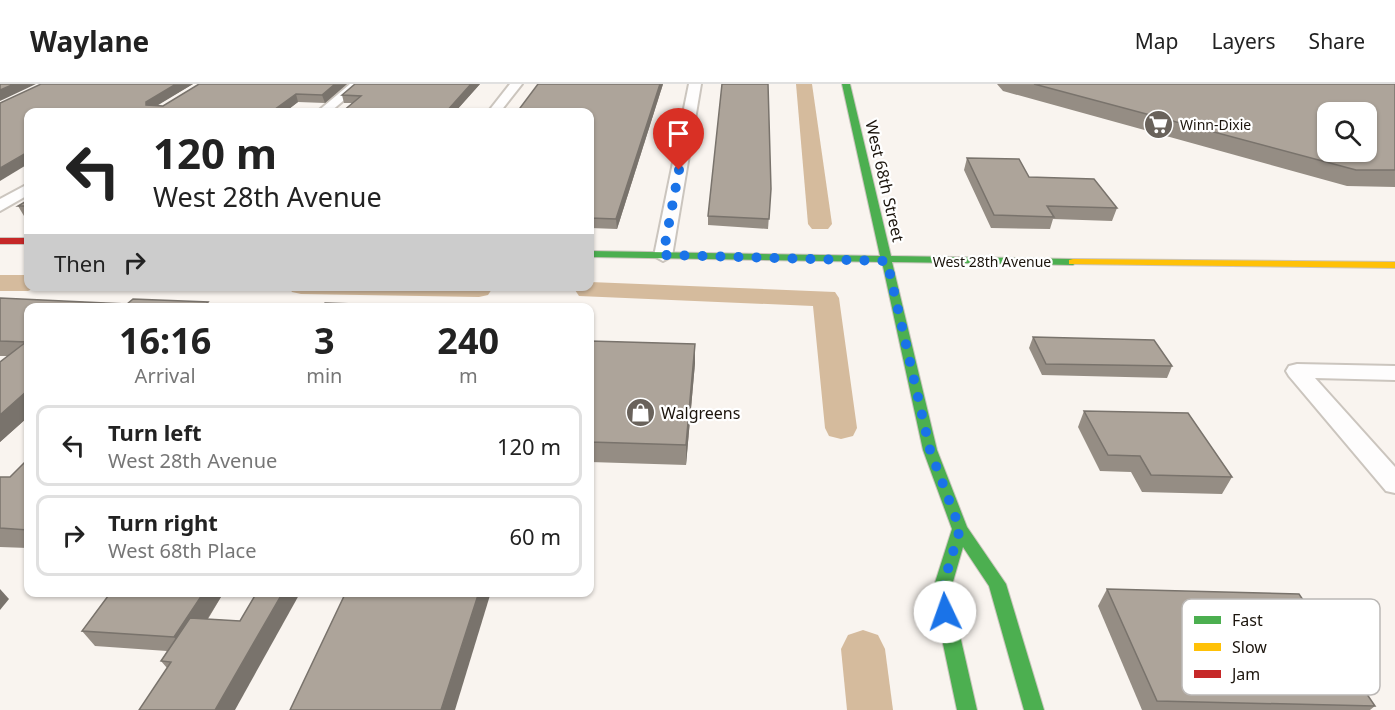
<!DOCTYPE html>
<html lang="en">
<head>
<meta charset="utf-8">
<style>
  body { margin:0; font-family:"Noto Sans",sans-serif; background:#f2f2f2; color:#222; height:100vh; display:flex; flex-direction:column; font-size:22px; white-space:nowrap }
  * { box-sizing:border-box; margin:0 }
  p { font-size:20px; color:#767676 }
  .icon { flex:none; width:33px; height:33px; fill:none; stroke:currentColor; stroke-width:2; stroke-linecap:round; stroke-linejoin:round }
  .map { position:relative; flex:1; overflow:hidden }
  .details { position:absolute; left:24px; top:219px; width:570px; height:294px; display:flex; flex-direction:column; background:#fff; border-radius:12px; box-shadow:0 2px 4px #0004 }
  .details>* { flex:none }
  .top-card { position:absolute; left:24px; top:24px; width:570px; height:183px; border-radius:12px; box-shadow:0 2px 4px #0004; background:#fff; color:#222; overflow:hidden }
  .fabs { position:absolute; left:1317px; top:18px; display:grid; gap:12px }
  .fabs a { display:grid; place-items:center; width:60px; height:60px; border-radius:12px; background:#fff; box-shadow:0 2px 4px #0004; font-size:30px }
  .pin { position:absolute; display:grid; place-items:center; width:51px; height:51px; color:#fff; margin:-62px -26px; border-radius:50% 50% 50% 0; rotate:-45deg; box-shadow:0 0 6px #0007 }
  .pin .icon { rotate:45deg }
  .me { position:absolute; width:66px; margin:-33px; rotate:357deg; stroke-linejoin:round; filter:drop-shadow(0 0 4px #0008) }
  .turn { display:flex; align-items:center; gap:21px; height:126px; padding:0 30px; font-size:27px }
  .turn .icon { width:78px; height:78px; stroke-width:2.5 }
  .turn b { display:block; font-size:42px; line-height:51px }
  .then { display:flex; align-items:center; height:57px; padding:0 30px; background:#0003; gap:12px; font-size:22px }
  .eta { display:flex; justify-content:space-evenly; align-items:center; height:102px; text-align:center }
  .eta b { font-size:36px; font-weight:700; line-height:42px }
  ul { padding:0; list-style:none }
  li { display:flex; align-items:center; gap:18px; height:81px; margin:0 12px 9px; padding:0 18px; border:3px solid #e0e0e0; border-radius:12px }
  li div { flex:1 }
  li b { display:block; font-size:22px }
  li em { font-style:normal }
  header { display:flex; align-items:center; gap:36px; box-sizing:border-box; height:84px; padding:0 30px; background:#fff; border-bottom:2px solid #e0e0e0 }
  header strong { font-size:28px }
  nav { display:flex; gap:33px; margin-inline-start:auto; font-size:21px }
  .map>svg:first-child { display:block }
</style>
</head>
<body>
<header>
<strong>Waylane</strong>
<nav><a>Map</a><a>Layers</a><a>Share</a></nav>
</header>
<div class="map">
<svg width="1395" height="626" viewBox="0 0 1395 626">
  <rect width="100%" height="100%" fill="#f9f4ef"/>
  <g fill="none" stroke-linecap="round" stroke-linejoin="round">
    <g fill="#d5bb9d" fill-rule="evenodd">
      <polygon points="796,0 812,0 832,140 828,145 812,145 808,140"/>
      <polygon points="0,191 28,191 28,202 39,202 28,207 0,207"/>
      <polygon points="590,198 835,208 839,214 857,344 853,352 841,355 829,352 825,344 813,222 579,212 575,206 577,202 590,202"/>
      <polygon points="288,202 490,202 492,205 488,211 479,213 301,210 292,208"/>
      <polygon points="863,546 878,551 885,565 893,626 847,626 841,565 848,551"/>
    </g>
    <defs>
      <g id="street">
        <polygon points="350,0 363,0 330,28 317,28"/>
        <polygon points="510,0 522,0 500,28 488,28"/>
        <polygon points="689,0 701,0 672,172 663,177 654,172"/>
        <polygon points="28,100 28,111 0,127 0,115"/>
        <polygon points="1297,280 1395,282 1395,296 1315,294 1395,383 1395,409 1386,407 1289,292 1286,287 1289,282"/>
      </g>
      <polygon id="fast" points="842,0 850,0 891,172 1073,175 1078,178 1073,181 892,178 937,366 967,443 1006,500 1044,626 1024,626 989,502 963,463 950,508 977,626 957,626 932,508 952,445 923,366 882,178 590,173 590,167 880,172"/>
      <polygon id="slow" points="1073,175 1395,178 1395,184 1069,180 1069,176"/>
      <rect id="jam" x="0" y="154" width="28" height="6"/>
    </defs>
    <use href="#street" stroke="#cbc5be" stroke-width="4"/>
    <use href="#fast" stroke="#cbc5be" stroke-width="2"/>
    <use href="#slow" stroke="#cbc5be" stroke-width="2"/>
    <use href="#jam" stroke="#cbc5be" stroke-width="2"/>
    <use href="#street" fill="#fefdfd" fill-rule="evenodd"/>
    <use href="#fast" fill="#4caf50" fill-rule="evenodd"/>
    <use href="#slow" fill="#ffc107" fill-rule="evenodd"/>
    <use href="#jam" fill="#c62828" fill-rule="evenodd"/>
  </g>
  <g fill="#958d84">
    <polygon points="41,0 193,0 157,21 163,22 199,0 347,0 325,19 298,18 285,28 28,28"/>
    <polygon points="480,0 455,28 342,28 352,19 344,19 342,11"/>
    <polygon points="663,0 617,145 590,144 590,28"/>
    <polygon points="997,0 1395,0 1395,103 1347,102 1003,7"/>
    <polygon points="967,74 1029,93 1117,124 1112,137 1053,135 1050,145 991,144 964,86"/>
    <polygon points="771,105 768,145 708,141 708,132"/>
    <polygon points="28,116 28,132 24,132 18,122"/>
    <polygon points="0,214 127,220 208,218 211,224 28,224 28,333 0,358 0,278 8,272 0,272"/>
    <polygon points="1033,253 1172,282 1167,294 1042,291 1029,264"/>
    <polygon points="590,257 695,260 695,279 686,381 590,378"/>
    <polygon points="1084,327 1232,393 1222,410 1142,408 1131,388 1100,387 1078,343"/>
    <polygon points="28,375 28,464 0,463 0,393 10,393"/>
    <polygon points="1107,505 1375,622 1370,626 1142,626 1098,522"/>
    <polygon points="111,508 224,508 208,535 240,537 257,509 254,508 304,508 302,511 299,511 167,584 161,577 167,567 95,562 82,547"/>
  </g>
  <g fill="#79736c">
    <polygon points="14,0 36,0 0,17 0,6"/>
    <polygon points="176,0 193,0 150,26 146,21 146,18"/>
    <polygon points="335,0 347,0 325,19 322,11"/>
    <polygon points="471,0 480,0 455,28 446,28"/>
    <polygon points="660,0 663,0 617,145 616,135"/>
    <polygon points="296,10 298,18 285,28 271,28"/>
    <polygon points="28,68 28,80 0,97 0,84"/>
    <polygon points="208,218 211,224 202,224"/>
    <polygon points="695,260 695,279 686,381 686,361"/>
    <polygon points="28,306 28,333 0,358 0,331"/>
    <polygon points="0,505 9,515 0,526"/>
    <polygon points="204,508 224,508 186,569 174,553"/>
    <polygon points="283,508 298,508 299,511 235,626 215,626"/>
    <polygon points="479,508 491,508 455,626 441,626"/>
  </g>
  <g fill="#ada49a" stroke="#79736c" stroke-width="1.5" fill-rule="evenodd">
    <polygon points="0,0 14,0 0,6"/>
    <polygon points="41,0 176,0 146,18 146,21 163,22 199,0 335,0 322,11 296,10 271,28 104,28 102,26 97,28 28,28 28,68 0,84 0,19"/>
    <polygon points="355,0 471,0 446,28 342,28 361,12 342,11"/>
    <polygon points="538,0 660,0 616,135 590,134 590,28 517,28"/>
    <polygon points="722,0 768,0 771,105 769,135 708,132"/>
    <path d="M1034 0H1395V86H1356ZM1328 28H1366V68H1328Z"/>
    <polygon points="967,74 1019,75 1029,93 1094,95 1117,124 1047,122 1054,133 994,131"/>
    <polygon points="28,116 28,122 18,122"/>
    <polygon points="0,214 127,220 133,215 208,218 202,224 28,224 28,306 0,331 0,278 26,258 0,257"/>
    <polygon points="325,219 386,221 384,224 322,224"/>
    <polygon points="1033,253 1154,256 1172,282 1046,280"/>
    <polygon points="590,257 695,260 686,361 590,358"/>
    <polygon points="1084,327 1188,329 1232,393 1151,391 1140,372 1108,371"/>
    <polygon points="28,375 28,446 0,444 0,393 10,393"/>
    <polygon points="1107,505 1299,510 1375,622 1157,617"/>
    <polygon points="111,508 204,508 174,553 82,547"/>
    <polygon points="257,508 283,508 215,626 139,626 171,578 161,577 190,534 240,537"/>
    <polygon points="346,508 479,508 441,626 290,626"/>
  </g>
  <g fill="none" stroke-linecap="round" stroke-linejoin="round">
    <polyline stroke="#1a73e8" stroke-width="10" stroke-dasharray="0 18" points="679,86 663,171 887,177 930,366 960,445 941,508 945,528"/>
  </g>
  <defs>
    <symbol id="supermarket-disc" viewBox="-11 -11 22 22"><circle r="9.5" fill="#69625b" stroke="#fff"/><path d="M-6-5.5h2.5l.6 2H6L4.5 2H-2.5L-4.4-4H-6ZM-1.5 3.2a1.3 1.3 0 1 0 .1 0ZM3 3.2a1.3 1.3 0 1 0 .1 0Z" fill="#fff"/></symbol>
    <symbol id="shop-disc" viewBox="-11 -11 22 22"><circle r="9.5" fill="#69625b" stroke="#fff"/><path d="M-5-2.5h2.3a2.7 3.5 0 0 1 5.4 0H5L5.5 6h-11ZM-1.5-2.5h3a1.5 2.3 0 0 0-3 0Z" fill="#fff"/></symbol>
  </defs>
  <g fill-rule="evenodd">
    <use href="#supermarket-disc" x="1142" y="24" width="33" height="33"/>
    <use href="#shop-disc" x="624" y="312" width="33" height="33"/>
  </g>
  <g text-anchor="middle" stroke-width="4.5" stroke-linejoin="round" paint-order="stroke">
    <g font-size="14" fill="#1b140c" stroke="#fff" text-anchor="start">
      <text x="1180" y="46">Winn-Dixie</text>
    </g>
    <g font-size="14" fill="#1b140c" stroke="#fff">
      <text x="992" y="183">West 28th Avenue</text>
    </g>
    <g font-size="16" fill="#1b140c" stroke="#fff">
      <text transform="translate(885 97) rotate(77)" y="6">West 68th Street</text>
    </g>
    <g font-size="16" fill="#1b140c" stroke="#fff" text-anchor="start">
      <text x="661" y="335">Walgreens</text>
    </g>
  </g>
  <rect x="1182" y="515" width="198" height="96" rx="9" fill="#fff" stroke="#bbb8b6" stroke-width="1.5"/>
  <rect x="1194" y="532" width="27" height="8" fill="#4caf50"/>
  <rect x="1194" y="559" width="27" height="8" fill="#ffc107"/>
  <rect x="1194" y="586" width="27" height="8" fill="#c62828"/>
  <g font-size="16" fill="#1b140c">
    <text x="1232" y="542">Fast</text>
    <text x="1232" y="569">Slow</text>
    <text x="1232" y="596">Jam</text>
  </g>
</svg>
<div class="fabs">
<a><svg class="icon" aria-label="search" viewBox="0 0 24 24"><circle cx="10" cy="10" r="6"/><path d="M15 15l6 6"/></svg></a>
</div>
<div class="pin" style="left:679px;top:86px;background:#d93025"><svg class="icon" aria-label="arrive" viewBox="0 0 24 24"><path d="M6 21V4h12l-3 4 3 4H6"/></svg></div>
<svg class="me" style="left:945px;top:528px" viewBox="-20 -20 40 40"><circle r="19" fill="#fff"/><path d="M0-13L10 11 0 6-10 11z" fill="#1a73e8"/></svg>
<div class="top-card">
<div class="turn"><svg class="icon" aria-label="left" viewBox="0 0 24 24"><path d="M17 20v-9H6M10 6l-5 5 5 5"/></svg><div><b>120 m</b>West 28th Avenue</div></div>
<div class="then">Then<svg class="icon" aria-label="right" viewBox="0 0 24 24"><path d="M7 20v-9h11M14 6l5 5-5 5"/></svg></div>
</div>
<section class="details">
<div class="eta">
<div><b>16:16</b><p>Arrival</p></div>
<div><b>3</b><p>min</p></div>
<div><b>240</b><p>m</p></div>
</div>
<ul>
<li><svg class="icon" aria-label="left" viewBox="0 0 24 24"><path d="M17 20v-9H6M10 6l-5 5 5 5"/></svg><div><b>Turn left</b><p>West 28th Avenue</p></div><em>120 m</em></li>
<li><svg class="icon" aria-label="right" viewBox="0 0 24 24"><path d="M7 20v-9h11M14 6l5 5-5 5"/></svg><div><b>Turn right</b><p>West 68th Place</p></div><em>60 m</em></li>
</ul>
</section>
</div>
</body>
</html>
